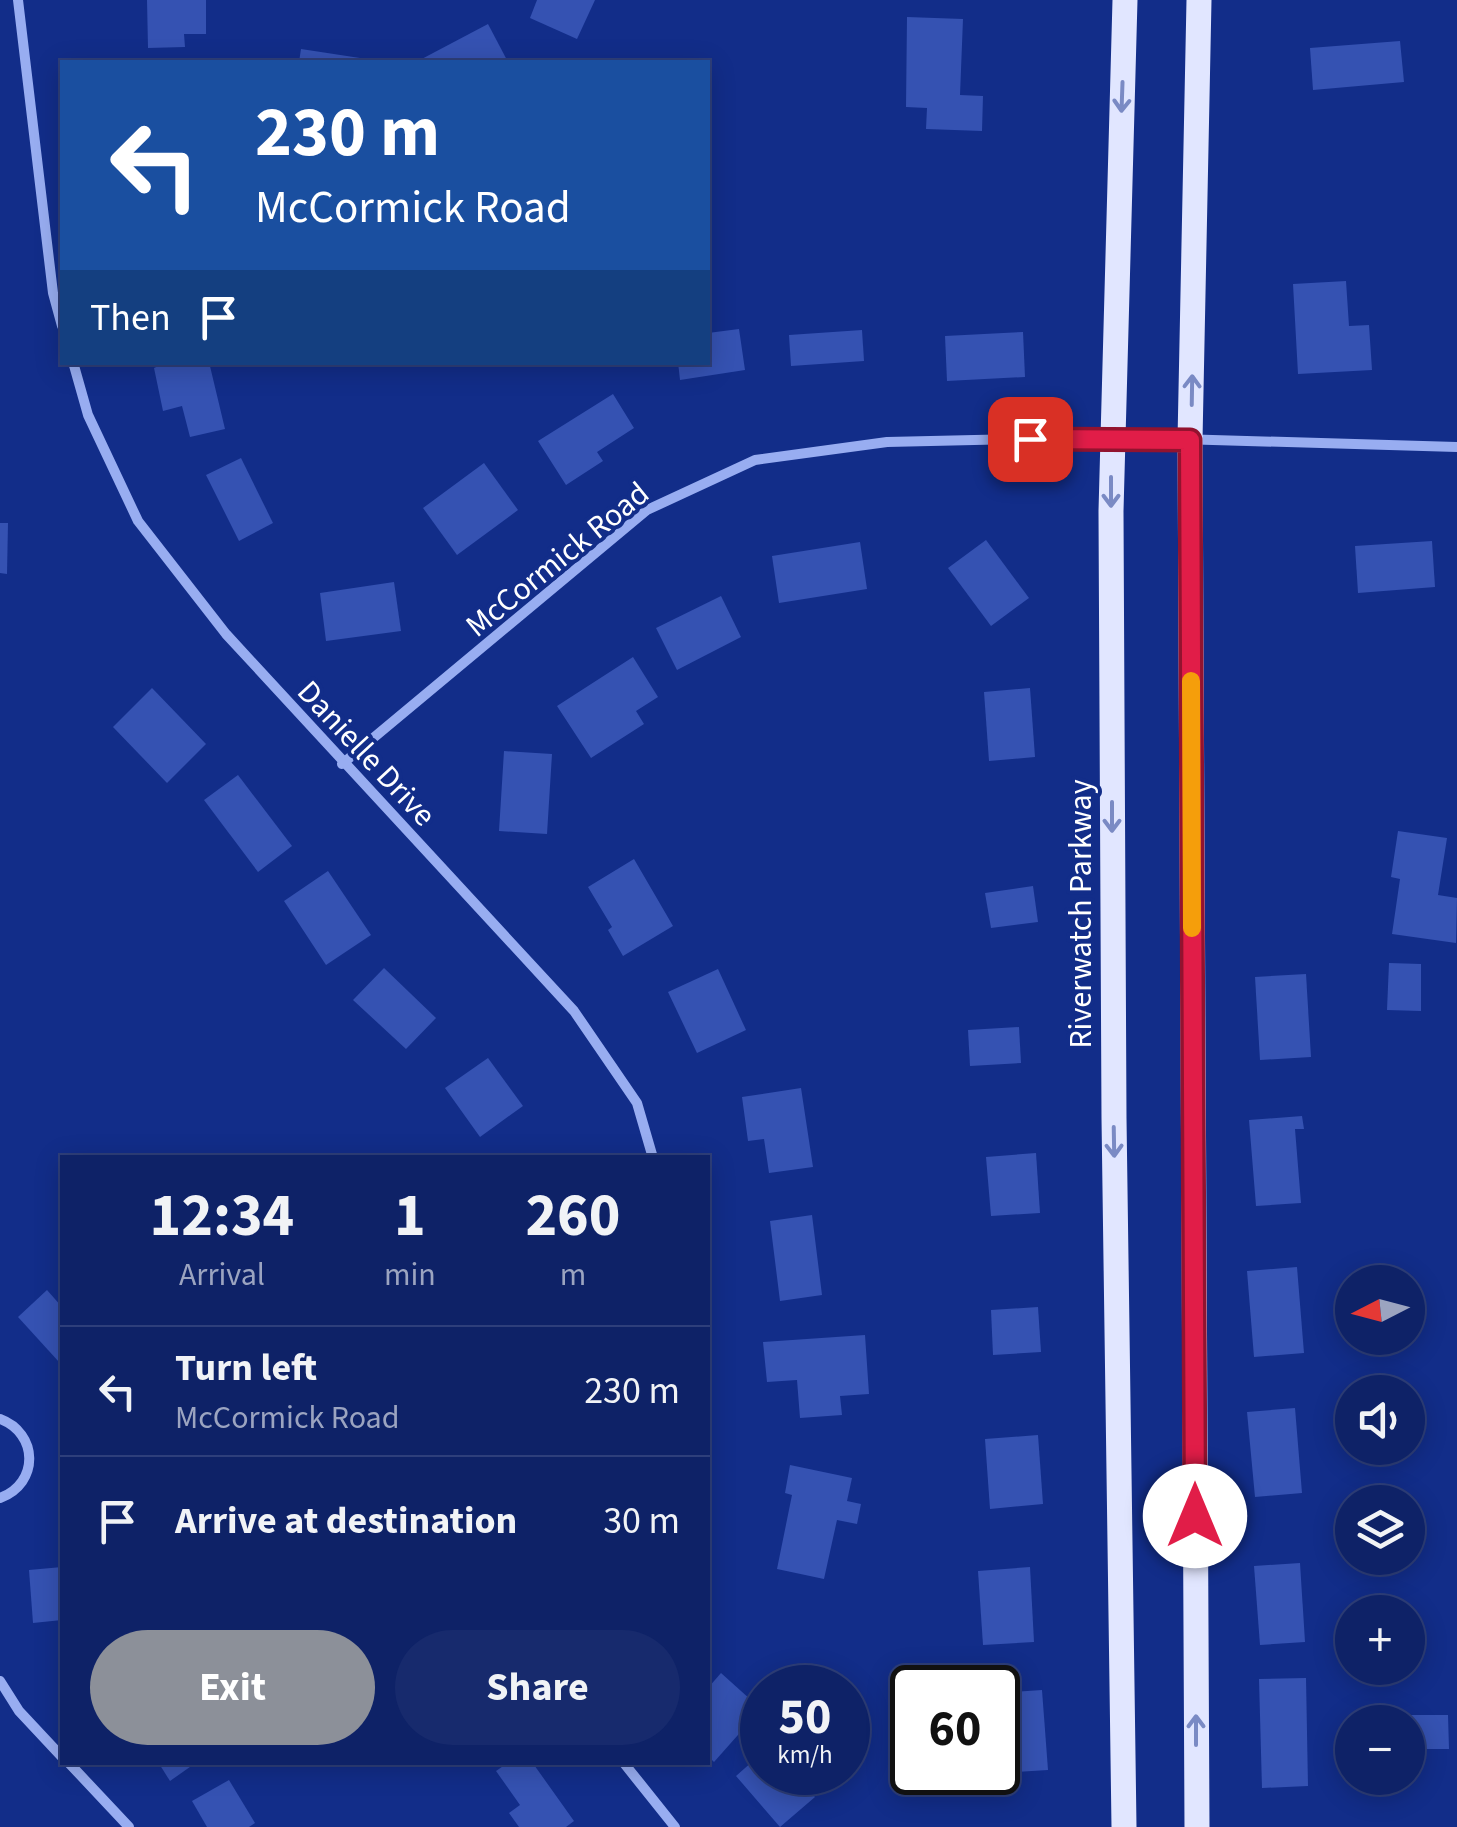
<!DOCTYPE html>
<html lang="en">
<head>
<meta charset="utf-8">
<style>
  body { margin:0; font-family:"Source Sans 3",sans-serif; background:#172a6d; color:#f1f3f6; height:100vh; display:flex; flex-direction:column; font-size:38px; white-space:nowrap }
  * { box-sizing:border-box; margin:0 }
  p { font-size:32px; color:#9ba4c0 }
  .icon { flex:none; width:55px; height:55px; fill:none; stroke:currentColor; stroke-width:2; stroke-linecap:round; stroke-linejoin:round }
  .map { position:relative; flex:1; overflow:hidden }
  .panel { position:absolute; left:60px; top:1155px; width:650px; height:610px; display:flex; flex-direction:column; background:#0e2267; border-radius:0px; box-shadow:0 5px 25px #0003,0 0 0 2px #2e3f7b }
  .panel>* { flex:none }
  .top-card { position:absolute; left:60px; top:60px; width:650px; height:305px; border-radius:0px; box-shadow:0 5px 25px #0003,0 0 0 2px #2e3f7b; background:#1a4fa0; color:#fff; overflow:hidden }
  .needle { width:65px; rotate:264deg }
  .tools { position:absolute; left:1335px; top:1265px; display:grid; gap:20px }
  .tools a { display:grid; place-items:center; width:90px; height:90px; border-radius:50%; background:#0e2267; box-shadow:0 5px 25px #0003,0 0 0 2px #2e3f7b; font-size:50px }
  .speed { position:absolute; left:740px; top:1665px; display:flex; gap:20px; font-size:50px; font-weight:700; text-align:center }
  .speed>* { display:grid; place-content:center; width:130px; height:130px; border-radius:50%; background:#0e2267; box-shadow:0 5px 25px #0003,0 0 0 2px #2e3f7b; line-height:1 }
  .speed small { font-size:25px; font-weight:400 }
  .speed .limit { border:5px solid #111; border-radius:15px; background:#fff; color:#111 }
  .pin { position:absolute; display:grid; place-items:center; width:85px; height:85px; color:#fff; margin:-42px; border-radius:20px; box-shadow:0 5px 15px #0006 }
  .me { position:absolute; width:110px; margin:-55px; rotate:0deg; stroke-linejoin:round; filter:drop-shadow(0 0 8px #0008) }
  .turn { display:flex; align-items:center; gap:35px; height:210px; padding:0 30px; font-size:45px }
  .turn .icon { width:130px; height:130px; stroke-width:2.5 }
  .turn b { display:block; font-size:70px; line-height:85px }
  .then { display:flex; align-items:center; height:95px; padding:0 30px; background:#0003; gap:20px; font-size:38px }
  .eta { display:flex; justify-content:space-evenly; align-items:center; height:170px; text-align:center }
  .eta b { font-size:60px; font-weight:700; line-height:70px }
  .button { display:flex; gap:20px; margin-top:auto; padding:20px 30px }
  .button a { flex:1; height:115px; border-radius:60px; background:#8c9099; color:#fff; font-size:40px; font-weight:700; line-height:115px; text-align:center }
  .button a+a { background:#172a6d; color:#f1f3f6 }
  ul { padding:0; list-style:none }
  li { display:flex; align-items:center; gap:30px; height:130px; padding:0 30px; border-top:2px solid #2e3f7b }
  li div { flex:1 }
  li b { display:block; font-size:38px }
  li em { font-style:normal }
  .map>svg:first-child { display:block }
</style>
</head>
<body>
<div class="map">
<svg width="1457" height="1827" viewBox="0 0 1457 1827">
  <rect width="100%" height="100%" fill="#122d89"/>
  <g fill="#3552b2">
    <polygon points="147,0 206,0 206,34 184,34 185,47 148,48"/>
    <polygon points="537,0 595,0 577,39 530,18"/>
    <polygon points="907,17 963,19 960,95 983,96 982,131 926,129 927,108 906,107"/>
    <polygon points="488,24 508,62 416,62"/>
    <polygon points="1400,41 1404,82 1313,90 1310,48"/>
    <polygon points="301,49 360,58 359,62 299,62"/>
    <polygon points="1346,281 1349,326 1369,325 1372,370 1298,374 1293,284"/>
    <polygon points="739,329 745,370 680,380 678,362 708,362 708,333"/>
    <polygon points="862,330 864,361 791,366 789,335"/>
    <polygon points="1023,332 1025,377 947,381 945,336"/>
    <polygon points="168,362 209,362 225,429 190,437 182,406 163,411 154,368"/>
    <polygon points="613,394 634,428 597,452 603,461 566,485 538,441"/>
    <polygon points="241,458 273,523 239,541 206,475"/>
    <polygon points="484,463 518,510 457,555 423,508"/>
    <polygon points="0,523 8,523 7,574 0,573"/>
    <polygon points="986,540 1029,598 991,626 948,568"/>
    <polygon points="1432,541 1435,587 1358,593 1355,546"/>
    <polygon points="860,542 867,589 779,603 772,556"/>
    <polygon points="394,582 401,631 326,641 320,593"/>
    <polygon points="721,596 741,637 677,670 656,628"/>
    <polygon points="633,657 658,697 636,711 644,724 591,758 557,706"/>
    <polygon points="152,688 206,744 167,783 113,727"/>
    <polygon points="1030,688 1035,757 989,761 984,692"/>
    <polygon points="504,751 552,754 547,834 499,831"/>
    <polygon points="238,775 292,846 258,872 204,800"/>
    <polygon points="1398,831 1447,838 1438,895 1457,898 1456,943 1392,934 1400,879 1391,877"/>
    <polygon points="634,859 673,926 623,956 608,930 612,927 588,887"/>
    <polygon points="328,871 371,935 326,965 284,901"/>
    <polygon points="1033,886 1038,922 991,928 985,893"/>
    <polygon points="1389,963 1421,964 1421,1011 1387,1010"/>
    <polygon points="384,968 436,1018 406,1049 353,1000"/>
    <polygon points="718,969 746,1030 697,1053 668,992"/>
    <polygon points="1306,974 1311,1057 1260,1060 1255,977"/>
    <polygon points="1019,1027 1021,1063 970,1066 968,1030"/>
    <polygon points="488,1058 523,1106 480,1137 445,1088"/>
    <polygon points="801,1088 813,1167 769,1173 764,1139 748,1141 742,1097"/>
    <polygon points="1302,1116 1304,1129 1295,1129 1301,1203 1256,1206 1249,1120"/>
    <polygon points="1036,1153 1040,1213 991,1216 986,1157"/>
    <polygon points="812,1215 822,1295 780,1301 770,1221"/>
    <polygon points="1297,1267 1304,1353 1254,1357 1247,1271"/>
    <polygon points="47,1290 62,1307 62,1359 59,1362 18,1317"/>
    <polygon points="1038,1307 1041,1352 993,1355 991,1310"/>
    <polygon points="865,1335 869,1394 840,1396 842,1415 800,1418 797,1380 767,1382 763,1342"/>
    <polygon points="1295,1408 1302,1493 1255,1497 1247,1412"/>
    <polygon points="1038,1435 1043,1504 990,1509 985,1439"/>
    <polygon points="790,1465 852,1478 847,1501 861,1504 857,1524 837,1520 824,1579 777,1569 792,1495 785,1493"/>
    <polygon points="1300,1563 1305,1642 1260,1645 1254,1566"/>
    <polygon points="62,1567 62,1620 33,1623 29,1570"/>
    <polygon points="1030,1567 1034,1642 983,1645 978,1571"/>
    <polygon points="721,1673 761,1709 714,1762 708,1756 708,1688"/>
    <polygon points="1306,1678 1308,1786 1262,1788 1259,1679"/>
    <polygon points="1042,1690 1048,1770 999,1773 998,1693"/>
    <polygon points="1397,1715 1448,1715 1449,1749 1408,1749 1408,1722 1397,1722"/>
    <polygon points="762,1753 762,1772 794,1772 815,1797 780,1827 736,1776"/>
    <polygon points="158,1762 197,1762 170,1781"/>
    <polygon points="509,1762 532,1762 574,1821 566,1827 519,1827 509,1813 520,1805 496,1771"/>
    <polygon points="229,1780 255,1823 249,1827 207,1827 192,1801"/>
  </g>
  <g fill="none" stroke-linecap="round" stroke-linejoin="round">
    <g stroke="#98adf1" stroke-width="10">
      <polyline points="18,0 53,293 62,326"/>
      <polyline points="73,362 88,415 138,521 226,634 574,1011 637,1103 653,1158"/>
      <polyline points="342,764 647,510 755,460 887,442 1111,437 1457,447"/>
      <path d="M0 1419C38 1433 40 1483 0 1498"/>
      <polyline points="0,1681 19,1711 62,1757"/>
      <polyline points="68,1762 129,1827"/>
      <polyline points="623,1762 675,1827"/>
    </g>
    <g stroke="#e1e6ff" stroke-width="25">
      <polyline points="1124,1827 1114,1118 1111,511 1125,0"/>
      <polyline points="1197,1827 1190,440 1199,0"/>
    </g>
  </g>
  <defs><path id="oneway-shaft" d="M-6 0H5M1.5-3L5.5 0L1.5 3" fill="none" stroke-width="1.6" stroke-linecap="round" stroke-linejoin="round" transform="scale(2.5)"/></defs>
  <g stroke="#7a8ac4">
    <use href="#oneway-shaft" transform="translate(1122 97) rotate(92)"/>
    <use href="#oneway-shaft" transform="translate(1192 390) rotate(-89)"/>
    <use href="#oneway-shaft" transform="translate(1111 492) rotate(90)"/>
    <use href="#oneway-shaft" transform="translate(1112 817) rotate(90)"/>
    <use href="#oneway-shaft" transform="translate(1114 1142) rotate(89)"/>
    <use href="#oneway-shaft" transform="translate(1196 1730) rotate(-90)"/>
  </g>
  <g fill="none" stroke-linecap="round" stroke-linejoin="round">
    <defs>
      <polyline id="route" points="1030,439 1190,440 1195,1516"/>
    </defs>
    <use href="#route" stroke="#92132f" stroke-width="25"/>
    <use href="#route" stroke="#e11d48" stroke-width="18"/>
    <polyline stroke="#f59e0b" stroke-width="18" points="1191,681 1192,928"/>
  </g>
  <g text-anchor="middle" stroke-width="8" stroke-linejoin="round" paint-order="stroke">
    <g font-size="32" fill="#fff" stroke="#122d89">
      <text transform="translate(557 559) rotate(-39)" y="11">McCormick Road</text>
      <text transform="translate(367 753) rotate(47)" y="11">Danielle Drive</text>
      <text transform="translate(1080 914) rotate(-90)" y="11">Riverwatch Parkway</text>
    </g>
  </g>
</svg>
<div class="tools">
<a><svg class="needle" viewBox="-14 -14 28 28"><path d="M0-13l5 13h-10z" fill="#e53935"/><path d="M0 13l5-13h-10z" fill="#9ba4c0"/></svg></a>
<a><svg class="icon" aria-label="sound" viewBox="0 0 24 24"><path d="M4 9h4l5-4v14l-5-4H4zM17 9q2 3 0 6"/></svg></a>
<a><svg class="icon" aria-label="layers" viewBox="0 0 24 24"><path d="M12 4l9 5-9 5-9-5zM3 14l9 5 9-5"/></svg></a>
<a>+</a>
<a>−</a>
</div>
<div class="speed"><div>50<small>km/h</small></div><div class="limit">60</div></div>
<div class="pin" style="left:1030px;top:439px;background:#d93025"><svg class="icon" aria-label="arrive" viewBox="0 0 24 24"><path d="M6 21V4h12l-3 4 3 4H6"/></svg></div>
<svg class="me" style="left:1195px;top:1516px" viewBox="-20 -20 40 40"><circle r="19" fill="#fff"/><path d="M0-13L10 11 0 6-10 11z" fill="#e11d48"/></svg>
<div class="top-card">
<div class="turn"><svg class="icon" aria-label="left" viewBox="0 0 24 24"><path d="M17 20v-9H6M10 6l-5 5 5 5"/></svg><div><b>230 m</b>McCormick Road</div></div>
<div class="then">Then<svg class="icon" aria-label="arrive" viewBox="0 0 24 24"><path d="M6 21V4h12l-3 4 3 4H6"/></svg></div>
</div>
<section class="panel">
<div class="eta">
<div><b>12:34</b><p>Arrival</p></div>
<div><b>1</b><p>min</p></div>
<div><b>260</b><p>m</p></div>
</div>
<ul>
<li><svg class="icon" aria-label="left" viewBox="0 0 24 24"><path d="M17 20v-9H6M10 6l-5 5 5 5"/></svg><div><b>Turn left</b><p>McCormick Road</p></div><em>230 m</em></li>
<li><svg class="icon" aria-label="arrive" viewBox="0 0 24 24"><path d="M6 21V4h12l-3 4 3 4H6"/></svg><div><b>Arrive at destination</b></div><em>30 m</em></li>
</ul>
<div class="button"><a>Exit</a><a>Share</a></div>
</section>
</div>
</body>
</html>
